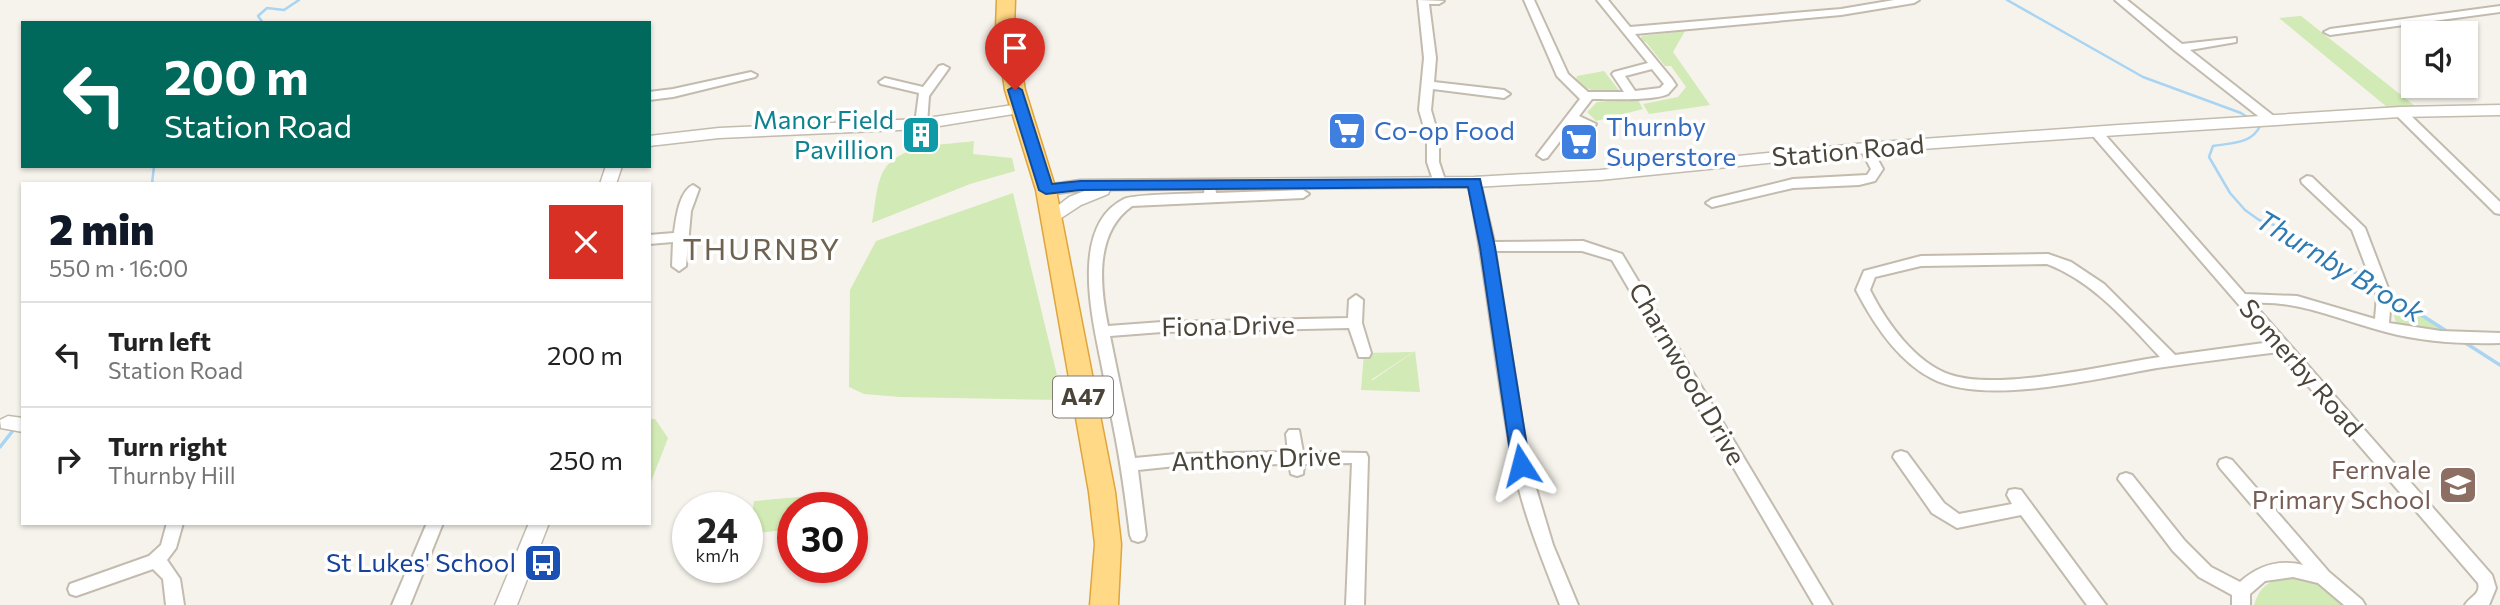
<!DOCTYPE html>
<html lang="en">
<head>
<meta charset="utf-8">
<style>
  body { margin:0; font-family:Commissioner,sans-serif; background:#f2f2f2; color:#222; height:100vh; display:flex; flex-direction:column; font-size:26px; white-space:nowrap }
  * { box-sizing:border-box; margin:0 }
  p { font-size:23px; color:#767676 }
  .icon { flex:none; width:38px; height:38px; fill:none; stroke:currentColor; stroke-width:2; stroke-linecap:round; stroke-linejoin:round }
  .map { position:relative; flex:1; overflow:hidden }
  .sheet { position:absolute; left:21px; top:182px; width:630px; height:343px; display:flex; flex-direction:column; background:#fff; border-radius:0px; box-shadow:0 2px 5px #0004 }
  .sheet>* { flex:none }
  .top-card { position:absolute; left:21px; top:21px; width:630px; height:147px; border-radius:0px; box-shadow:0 2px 5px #0004; background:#00695c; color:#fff; overflow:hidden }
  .tools { position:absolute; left:2401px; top:21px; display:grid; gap:14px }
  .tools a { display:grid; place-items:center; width:77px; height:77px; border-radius:0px; background:#fff; box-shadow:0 2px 5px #0004; font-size:35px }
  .speed { position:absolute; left:672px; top:492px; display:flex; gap:14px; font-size:35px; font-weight:700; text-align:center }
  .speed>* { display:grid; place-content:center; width:91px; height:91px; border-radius:50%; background:#fff; box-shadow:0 2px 5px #0004; line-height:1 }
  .speed small { font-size:18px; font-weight:400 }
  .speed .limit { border:10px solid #d22; background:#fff; color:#111 }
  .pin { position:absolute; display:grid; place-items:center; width:60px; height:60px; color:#fff; margin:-72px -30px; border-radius:50% 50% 50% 0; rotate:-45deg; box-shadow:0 0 7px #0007 }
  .pin .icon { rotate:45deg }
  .me { position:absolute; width:77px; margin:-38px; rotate:351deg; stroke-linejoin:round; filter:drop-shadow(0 0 5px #0008) }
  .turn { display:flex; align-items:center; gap:24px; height:147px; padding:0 28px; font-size:32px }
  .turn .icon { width:91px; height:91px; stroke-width:2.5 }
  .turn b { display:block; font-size:49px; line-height:60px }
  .round { display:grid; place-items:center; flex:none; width:74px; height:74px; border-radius:0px; background:#f2f2f2 }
  .headline { display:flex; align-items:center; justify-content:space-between; height:119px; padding:0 28px }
  h1 { font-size:42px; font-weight:800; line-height:52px; color:#111827 }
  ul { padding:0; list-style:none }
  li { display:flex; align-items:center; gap:21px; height:105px; padding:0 28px; border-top:2px solid #e0e0e0 }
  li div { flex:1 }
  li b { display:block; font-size:26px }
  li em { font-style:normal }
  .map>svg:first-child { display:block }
</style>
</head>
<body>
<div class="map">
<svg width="2500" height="605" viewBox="0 0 2500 605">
  <rect width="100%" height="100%" fill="#f6f3ec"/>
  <g fill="#d2eab5">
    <polygon points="2301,16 2415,106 2387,107 2279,18"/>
    <polygon points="1685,31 1673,52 1710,105 1649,114 1643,104 1678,97 1686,87 1671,66 1665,66 1646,42 1640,41 1642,36"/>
    <polygon points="1604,71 1621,93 1600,93 1575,84 1577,76"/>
    <polygon points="1637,98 1643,109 1596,121 1587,112 1597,102"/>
    <path d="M974 141 973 154 1012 158 1015 171 970 184 872 223C875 208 876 183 884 170 901 143 946 145 974 141Z"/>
    <polygon points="1013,193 1063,400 900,397 864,394 849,387 850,290 876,241"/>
    <polygon points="2388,296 2393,297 2444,330 2397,326"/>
    <polygon points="1415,351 1420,392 1361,390 1364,353 1413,352 1371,380 1373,380"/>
    <polygon points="649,419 655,419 668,438 649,487"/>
    <polygon points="834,494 832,507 793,508 793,529 749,534 754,501"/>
    <path d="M2298 576 2317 583 2342 605H2254C2261 581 2275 579 2298 576Z"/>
  </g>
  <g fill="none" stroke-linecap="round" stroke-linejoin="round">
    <g stroke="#a9d4f2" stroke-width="2.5">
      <polyline points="2007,0 2143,77 2241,113 2250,119"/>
      <polyline points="263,23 258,16 267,8 284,10 299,0"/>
      <path d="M2256 123 2260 126C2252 144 2230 143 2213 146L2209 157 2230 193 2245 210 2259 220 2289 230 2350 269"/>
      <polyline points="152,184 154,166"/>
    </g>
    <g stroke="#a9d4f2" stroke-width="3.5">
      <polyline points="2347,267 2374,285"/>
      <polyline points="2387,293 2448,332"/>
      <polyline points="2464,342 2500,365"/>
      <polyline points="0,447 15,428"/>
    </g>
  </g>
  <polygon fill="#d8cfc1" points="1336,116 1356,116 1359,146 1339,146"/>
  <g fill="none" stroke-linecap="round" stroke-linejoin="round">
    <defs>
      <g id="minor">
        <polygon points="1418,0 1444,1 1439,4 1429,4 1436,58 1434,82 1504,90 1510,94 1504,98 1433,89 1431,110 1439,138 1439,162 1446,183 1440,187 1434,183 1427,162 1427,138 1419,110 1424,58"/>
        <path d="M1524 0H1534L1568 74 1588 92H1624L1612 74 1614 72 1648 63 1597 0H1608L1630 27 1841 9 1894 0H1919L1914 3 1841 15 1635 34 1672 79 1676 85C1674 87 1670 92 1668 94 1654 101 1609 99 1592 99L1579 116 1596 124 1594 127 1590 128 1574 123 1547 158 1543 159 1537 155 1580 99 1557 76ZM1652 69 1664 84 1660 88 1635 91 1625 76Z"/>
        <polygon points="2115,0 2127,0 2182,44 2236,38 2236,42 2190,50 2275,117 2277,120 2275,123 2267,123 2174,50"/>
        <polygon points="2500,6 2500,12 2330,35 2324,32 2330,29"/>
        <polygon points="943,65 949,68 929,96 927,124 925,127 917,127 915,124 919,93 881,84 879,82 885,78 923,87 939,66"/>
        <polygon points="751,72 757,75 755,77 673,97 649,100 649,92 673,89"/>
        <polygon points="2400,108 2404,109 2500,202 2500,214 2495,213 2396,115 2394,112 2396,109"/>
        <path d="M2096 128 2100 129 2245 294 2297 296 2375 319 2377 296 2352 230 2302 183 2301 180 2307 176 2312 177 2365 228 2391 296 2389 323 2441 331 2500 333V343C2461 344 2423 342 2386 332 2342 321 2300 300 2253 303L2492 575 2496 588 2489 605H2465C2470 596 2481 595 2478 583L2279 352C2238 357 2198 362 2157 368 2098 378 1984 407 1931 378 1897 360 1873 323 1856 290L1864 271 1921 256 2048 254 2071 262 2104 284 2175 355 2271 342 2092 135 2090 132ZM2047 264C2094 282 2126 321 2160 357 2106 365 2000 391 1951 375 1915 363 1886 322 1870 290L1875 277 1921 266Z"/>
        <polygon points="1866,144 1870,145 1883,169 1875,181 1859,185 1793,188 1712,207 1706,203 1712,199 1793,179 1867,175 1871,169 1860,148"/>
        <path d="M1474 178 1480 182 1494 242 1583 241 1622 254 1832 605H1814L1612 260 1582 251H1495L1529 465 1553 545 1578 605H1560C1542 559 1522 511 1513 463 1495 369 1487 275 1468 182Z"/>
        <path d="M693 185 699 189 691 211 686 266 679 271 672 266 673 242 649 244V235L674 233C676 219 679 191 693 185Z"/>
        <path d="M1210 186 1215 187 1216 193 1303 190 1309 194 1303 198 1132 206C1094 233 1100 286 1108 326L1162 322 1348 318 1349 300 1356 295 1363 300 1362 323 1371 353 1369 357H1359L1349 328 1162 332 1110 336 1135 458 1176 454 1288 452 1286 434 1289 430H1299L1303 452 1366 453 1368 457 1364 605H1346L1352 463 1304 464 1303 474 1297 476 1291 474 1289 464 1176 466 1138 470 1146 535 1144 540 1138 542 1132 540 1130 535C1126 503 1122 472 1116 440 1111 414 1106 388 1101 362 1092 317 1070 226 1124 199 1135 194 1188 194 1204 193L1205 187Z"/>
        <polygon points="1901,451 1907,453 1944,503 1959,514 2012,504 2007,495 2009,490 2015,489 2021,490 2106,605 2087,605 2021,515 1957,528 1932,513 1893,457 1895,453"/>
        <path d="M2226 458 2232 460 2329 572 2362 600 2365 605H2344L2318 583 2293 577 2265 581 2250 594V605H2232V595L2199 577 2173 551 2118 479 2120 475 2126 473 2132 475 2185 541 2211 567 2240 582C2258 566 2278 559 2303 565L2220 468 2218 464 2220 460Z"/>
        <polygon points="167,523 183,523 176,548 167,560 180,579 184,605 166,605 163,579 153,569 76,596 70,594 68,589 70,584 149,556 161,545"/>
        <polygon points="427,523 443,523 410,605 392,605"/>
      </g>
      <g id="tertiary">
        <polygon points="1020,104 1025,106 1028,109 1025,112 921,129 719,138 649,146 649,136 719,128 921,119"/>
        <polygon points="2500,105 2500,115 2400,117 2119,135 1866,153 1600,180 1474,187 1110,190 1108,194 1081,205 1052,224 1046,223 1044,219 1046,215 1069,197 1087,190 1046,195 1038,190 1046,185 1080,180 1474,177 1600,170 1866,143 2119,125 2400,107"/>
        <polygon points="606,166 622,166 616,184 600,184"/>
        <polygon points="8,416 23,418 23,432 1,428 0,420"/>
        <polygon points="529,523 549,523 517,605 495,605"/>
      </g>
      <polygon id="trunk" points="997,0 1015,0 1014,28 1025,90 1056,190 1115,492 1121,544 1118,605 1090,605 1095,544 1089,492 1036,190 1005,90 996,28"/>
    </defs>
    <use href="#minor" stroke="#c2bbae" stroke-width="4"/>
    <use href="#tertiary" stroke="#c2bbae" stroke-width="3"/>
    <use href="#trunk" stroke="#e0a43c" stroke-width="3"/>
    <use href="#minor" fill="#fff" fill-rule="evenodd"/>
    <use href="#tertiary" fill="#fff" fill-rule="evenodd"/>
    <use href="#trunk" fill="#ffd985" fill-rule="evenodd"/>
  </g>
  <polygon fill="#1a73e8" stroke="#114b97" stroke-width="2" points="1015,86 1022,90 1052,184 1080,181 1480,179 1495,247 1530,465 1528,470 1515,470 1512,465 1480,247 1468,187 1080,190 1046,194 1039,190 1008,90"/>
  <defs>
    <symbol id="supermarket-square" viewBox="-11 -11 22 22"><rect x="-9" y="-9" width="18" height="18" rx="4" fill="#3f7fe0" stroke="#fff"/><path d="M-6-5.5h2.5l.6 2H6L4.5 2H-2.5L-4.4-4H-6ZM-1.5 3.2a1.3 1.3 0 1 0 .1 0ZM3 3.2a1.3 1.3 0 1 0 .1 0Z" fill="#fff"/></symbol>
    <symbol id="building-square" viewBox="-11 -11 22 22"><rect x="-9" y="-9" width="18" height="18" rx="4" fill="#0f9aa8" stroke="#fff"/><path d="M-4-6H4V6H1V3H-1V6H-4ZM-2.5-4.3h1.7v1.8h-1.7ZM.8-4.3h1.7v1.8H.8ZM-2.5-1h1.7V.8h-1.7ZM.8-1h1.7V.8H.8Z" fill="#fff"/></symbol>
    <symbol id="school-square" viewBox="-11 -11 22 22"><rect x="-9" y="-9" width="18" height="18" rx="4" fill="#8d6e63" stroke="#fff"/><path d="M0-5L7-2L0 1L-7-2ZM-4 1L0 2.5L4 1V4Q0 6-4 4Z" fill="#fff"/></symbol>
    <symbol id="bus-square" viewBox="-11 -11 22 22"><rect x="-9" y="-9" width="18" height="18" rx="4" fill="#1a4fb4" stroke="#fff"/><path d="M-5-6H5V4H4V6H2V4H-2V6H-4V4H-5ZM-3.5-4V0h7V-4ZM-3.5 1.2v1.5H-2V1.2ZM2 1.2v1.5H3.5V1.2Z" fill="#fff"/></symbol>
  </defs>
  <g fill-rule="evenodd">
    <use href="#supermarket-square" x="1325" y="109" width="44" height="44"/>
    <use href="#building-square" x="899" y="113" width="44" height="44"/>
    <use href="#supermarket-square" x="1557" y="120" width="44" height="44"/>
    <use href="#school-square" x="2436" y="463" width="44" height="44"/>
    <use href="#bus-square" x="521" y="541" width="44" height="44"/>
  </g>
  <g text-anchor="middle" stroke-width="7" stroke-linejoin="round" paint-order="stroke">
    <rect fill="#fff" stroke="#817c74" stroke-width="2" x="1053" y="376.5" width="60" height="41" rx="5"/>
    <g font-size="24" font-weight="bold" fill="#4b4439">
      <text x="1083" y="405">A47</text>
    </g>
    <g font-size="26" fill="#0d838f" stroke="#fff" text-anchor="end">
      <text x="894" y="129">Manor Field<tspan x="894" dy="30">Pavillion</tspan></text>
    </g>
    <g font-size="26" fill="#366cbe" stroke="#fff" text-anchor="start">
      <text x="1606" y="136">Thurnby<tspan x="1606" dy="30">Superstore</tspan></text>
      <text x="1374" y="140">Co-op Food</text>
    </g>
    <g font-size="26" fill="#4b4439" stroke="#fff">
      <text transform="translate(1848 151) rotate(-5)" y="9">Station Road</text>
      <text transform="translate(1228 326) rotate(-1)" y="9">Fiona Drive</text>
      <text transform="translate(2301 368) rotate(49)" y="9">Somerby Road</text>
      <text transform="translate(1687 374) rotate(60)" y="9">Charnwood Drive</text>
      <text transform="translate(1256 459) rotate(-2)" y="9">Anthony Drive</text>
    </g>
    <g font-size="26" fill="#785e54" stroke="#fff" text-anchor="end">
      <text x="2431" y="479">Fernvale<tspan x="2431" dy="30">Primary School</tspan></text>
    </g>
    <g font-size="26" fill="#164399" stroke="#fff" text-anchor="end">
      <text x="516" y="572">St Lukes' School</text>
    </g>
    <g font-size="28" font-style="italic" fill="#2e7ab2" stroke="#fff">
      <text transform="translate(2340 266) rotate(31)" y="10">Thurnby Brook</text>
    </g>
    <g font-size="30" letter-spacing="2" fill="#6e6250" stroke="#fff">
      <text x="762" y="260">THURNBY</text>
    </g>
  </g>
</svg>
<div class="tools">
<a><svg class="icon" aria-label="sound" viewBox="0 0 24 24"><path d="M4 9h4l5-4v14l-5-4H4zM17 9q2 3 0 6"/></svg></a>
</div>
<div class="speed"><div>24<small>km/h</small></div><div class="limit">30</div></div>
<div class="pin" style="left:1015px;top:90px;background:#d93025"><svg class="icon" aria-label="arrive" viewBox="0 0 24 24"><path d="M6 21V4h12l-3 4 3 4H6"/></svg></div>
<svg class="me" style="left:1521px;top:465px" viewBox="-20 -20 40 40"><path d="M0-17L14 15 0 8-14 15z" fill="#1a73e8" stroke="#fff" stroke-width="4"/></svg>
<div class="top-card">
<div class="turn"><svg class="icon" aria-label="left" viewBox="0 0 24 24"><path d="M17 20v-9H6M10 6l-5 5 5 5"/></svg><div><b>200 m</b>Station Road</div></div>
</div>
<section class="sheet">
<div class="headline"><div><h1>2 min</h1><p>550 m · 16:00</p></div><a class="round" style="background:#d93025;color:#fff"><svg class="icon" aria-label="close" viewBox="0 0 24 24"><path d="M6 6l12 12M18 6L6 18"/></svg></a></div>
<ul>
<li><svg class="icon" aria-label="left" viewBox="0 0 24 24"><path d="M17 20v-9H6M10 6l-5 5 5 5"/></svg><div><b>Turn left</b><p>Station Road</p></div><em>200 m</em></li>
<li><svg class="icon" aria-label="right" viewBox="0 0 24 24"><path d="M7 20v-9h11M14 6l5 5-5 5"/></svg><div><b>Turn right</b><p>Thurnby Hill</p></div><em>250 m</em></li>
</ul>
</section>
</div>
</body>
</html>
